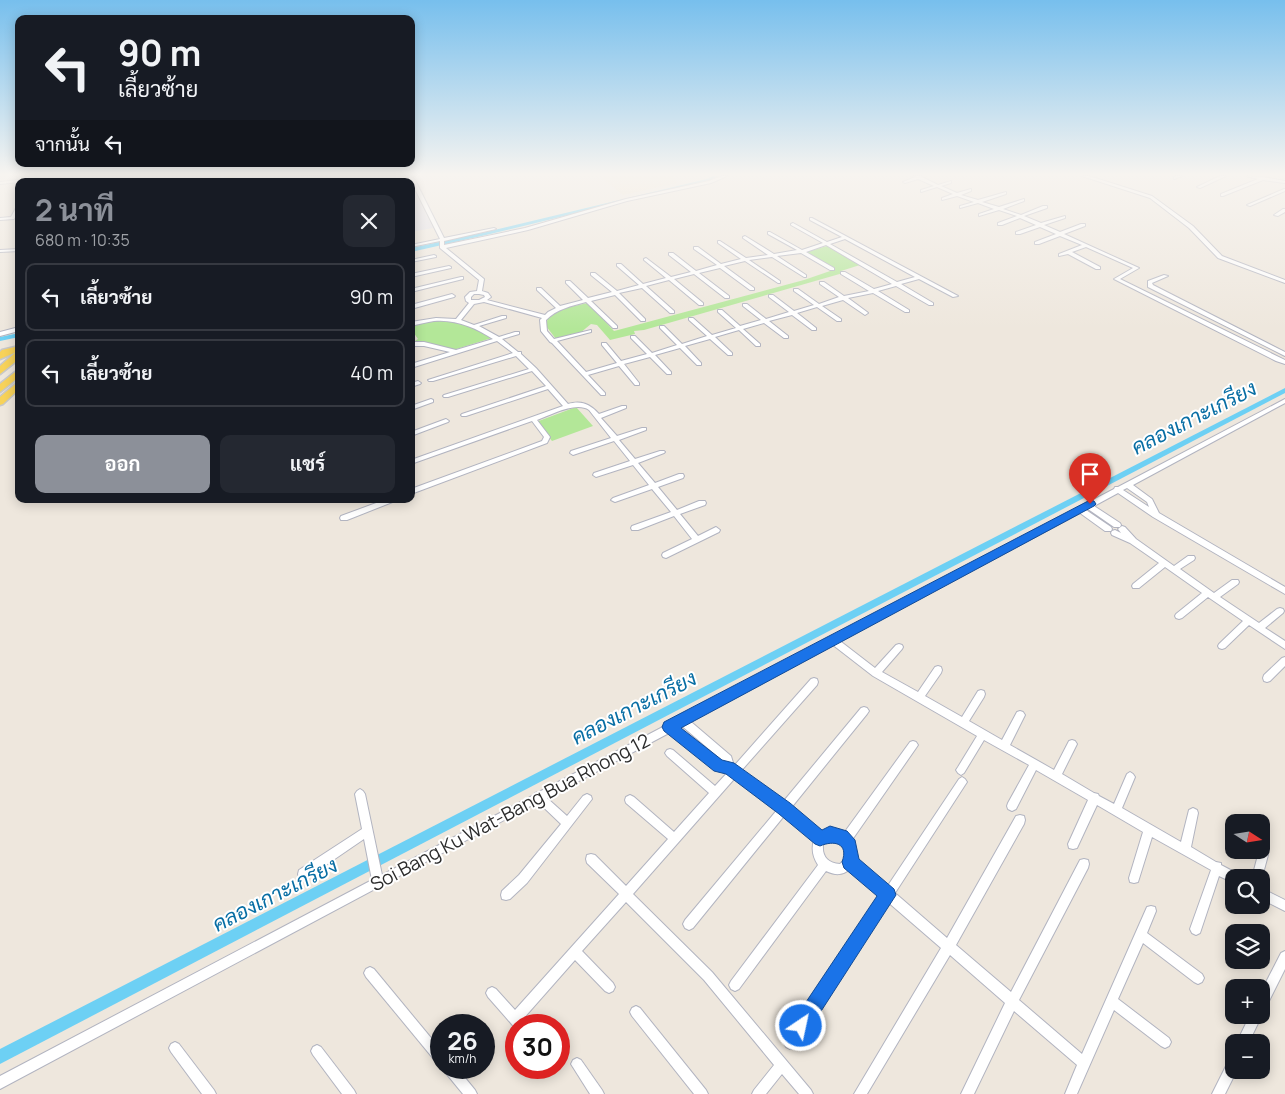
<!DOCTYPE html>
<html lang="th">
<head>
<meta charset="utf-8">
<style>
  body { margin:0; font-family:Manrope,Sarabun,sans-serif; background:#242831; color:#f1f3f6; height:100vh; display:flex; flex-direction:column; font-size:19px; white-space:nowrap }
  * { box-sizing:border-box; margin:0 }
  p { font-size:16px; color:#9ea1a6 }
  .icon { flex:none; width:28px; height:28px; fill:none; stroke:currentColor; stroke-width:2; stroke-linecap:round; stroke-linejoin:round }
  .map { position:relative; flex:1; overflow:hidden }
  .side { position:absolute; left:15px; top:178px; width:400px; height:325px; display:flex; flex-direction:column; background:#171b24; border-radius:10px; box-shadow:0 2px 12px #0003 }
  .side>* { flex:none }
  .banner { position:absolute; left:15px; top:15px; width:400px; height:152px; border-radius:10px; box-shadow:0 2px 12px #0003; background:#171b24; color:#f1f3f6; overflow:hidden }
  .needle { width:32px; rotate:102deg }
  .controls { position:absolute; left:1225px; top:814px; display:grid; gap:10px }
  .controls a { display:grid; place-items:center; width:45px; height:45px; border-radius:10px; background:#171b24; box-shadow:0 2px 12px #0003; font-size:25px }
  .speed { position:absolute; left:430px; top:1014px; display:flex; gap:10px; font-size:25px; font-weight:700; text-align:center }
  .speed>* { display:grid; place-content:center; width:65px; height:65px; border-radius:50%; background:#171b24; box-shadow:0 2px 12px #0003; line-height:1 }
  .speed small { font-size:12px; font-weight:400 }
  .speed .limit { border:8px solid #d22; background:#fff; color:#111 }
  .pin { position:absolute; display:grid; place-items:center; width:42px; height:42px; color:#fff; margin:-51px -21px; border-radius:50% 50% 50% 0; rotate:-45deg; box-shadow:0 0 5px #0007 }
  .pin .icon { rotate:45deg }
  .me { position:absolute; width:55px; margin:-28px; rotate:34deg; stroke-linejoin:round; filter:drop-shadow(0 0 4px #0008) }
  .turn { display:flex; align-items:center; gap:18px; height:105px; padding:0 20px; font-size:22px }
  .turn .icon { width:65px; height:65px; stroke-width:2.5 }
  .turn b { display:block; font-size:35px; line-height:42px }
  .then { display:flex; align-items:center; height:48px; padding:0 20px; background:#0003; gap:10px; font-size:19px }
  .round { display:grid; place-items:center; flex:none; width:52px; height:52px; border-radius:10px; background:#242831 }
  .summary { display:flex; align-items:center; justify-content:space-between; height:85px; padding:0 20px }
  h1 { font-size:30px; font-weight:700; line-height:38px; color:#8c9099 }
  .primary-button { display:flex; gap:10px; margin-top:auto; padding:10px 20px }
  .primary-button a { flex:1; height:58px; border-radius:10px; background:#8c9099; color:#fff; font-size:20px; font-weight:700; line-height:58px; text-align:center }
  .primary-button a+a { background:#242831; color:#f1f3f6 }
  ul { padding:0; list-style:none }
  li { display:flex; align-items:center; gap:15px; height:68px; margin:0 10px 8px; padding:0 10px; border:2px solid #363941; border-radius:10px }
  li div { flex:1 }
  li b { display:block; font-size:19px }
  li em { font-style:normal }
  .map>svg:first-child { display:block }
</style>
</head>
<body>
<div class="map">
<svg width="1285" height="1094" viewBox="0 0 1285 1094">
  <rect width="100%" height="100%" fill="#eee7dd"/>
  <polygon fill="#e0dee6" points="411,184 433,228 411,232"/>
  <polygon fill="#f0e4cc" points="599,176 672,176 678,183 623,195"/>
  <g fill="#b3e798">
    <polygon points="827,246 860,265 841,271 843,273 644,330 634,331 635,334 610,340 597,325 591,324 580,333 556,339 546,326 548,317 560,309 588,303 614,331 618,330 804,280 833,270 806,252"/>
    <polygon points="442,320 464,323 495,337 450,351 413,342 418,339 411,329 411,324"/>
    <polygon points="576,407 593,426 552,441 536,422"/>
  </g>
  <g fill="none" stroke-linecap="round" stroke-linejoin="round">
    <g fill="#6dd0f4" fill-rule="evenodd">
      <polygon points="713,176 719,176 708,181 486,235 411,252 411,248 486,232 707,179"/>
      <polygon points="19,333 19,337 0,341 0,337"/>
      <polygon points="1285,388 1285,393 0,1064 0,1049"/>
    </g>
    <defs>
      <g id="street">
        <polygon points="304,176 322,176 271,181 228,181 226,180 228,179 271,179"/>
        <path d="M406 176H411L415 180 444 238 494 228 496 229 444 241V245L525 228 626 199 709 181 721 176H727L711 183 627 201 528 230 446 248 484 279 482 291 488 293 491 297 487 300 545 315 548 312 556 308 537 290V288H541L560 306 583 300 566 283V281H570L588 298 612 292 591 275V273H595L617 291 639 285 617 266V264H621L643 284 666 278 644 260V259L646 258 671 277 691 272 669 255V253H673L696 271 717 265 694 249V247H698L721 264 741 259 718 243V241H720L746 258 768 255 743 238V237L745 236 774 254 797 250 768 234V232H770L802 250 823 243 791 225V224L793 223 827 242 842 237 810 220V218H812L958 296 953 297 919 279 901 284 933 303V305H929L896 286 878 291 909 310V312H905L873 293 848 298 867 312 868 313 865 315 843 300 822 306 841 319V321H837L817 307 797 313 816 328V330H812L792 315 769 321 788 336V338H784L764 323 743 329 760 344V346H756L739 330 715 337 732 353V355H728L710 339 685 346 701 363V365H697L680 348 655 355 671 372V374H667L650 357 624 364 639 383V385H635L619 366 588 375 605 393V395H601L552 343 550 342 541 331 540 320 542 318 484 302 474 304 461 320 474 325 502 316H506V318L479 326 499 337 515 332H519V334L502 339 518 352H521V354L536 368 568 404C581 400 590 404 599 414L622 406H626V408L601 418 617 436 642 428H646V430L619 440 635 459 660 451H664L665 452 664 453 638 463 655 483 679 474H683L684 476 683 478 658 487 677 510 699 501H705L706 503 705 505 680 514 698 536 716 527 720 530 719 532 666 558 663 557 662 555 663 553 692 539 674 516 638 530H632L631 528 632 526 671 512 652 489 615 502 611 500 613 498 649 485 633 465 596 477 593 475 594 473 630 461 614 441 573 455 570 453 571 451 611 438 589 410C576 401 551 415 537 420L550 437 547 443 411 494V489L542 441 544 437 532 421 411 464V460L563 406 548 389 466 416H462L461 415 462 414 546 386 532 371 448 397H444L443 396 444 395 529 369 516 356 433 381H429L428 380 513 353 497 341 411 368V364L450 352 424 346H411V342H424L456 350 493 339C476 328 456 319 434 321 427 322 419 324 411 326V322L436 318 456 319 469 303 466 301 465 297 470 292 477 291 479 280 440 248V241L411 247V245L440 239 411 181ZM845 239 915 277 897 282 830 244ZM826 245 892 284 874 289 845 272H841V274L869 291 844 296 824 282H820V284L839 297 819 304 798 289H794V291L814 305 794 311 773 295H769V297L789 312 766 319 747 304H743V306L761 320 740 326 722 310H718V312L736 328 712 335 693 318H689V320L707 336 682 344 664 326H660V328L677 345 652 353 635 336H631V338L647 354 621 361 606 343H602V345L617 363 586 372 557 341 591 332V330L554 339 547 331 546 320C557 309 571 306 586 302L613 328H617V326L591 301 615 295 641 321H645V319L619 293 642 288 670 313H674V311L646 286 669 280 699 305H703V303L674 279 694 274 725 298H729V296L699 273 720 268 750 290H754V288L724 266 745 261 778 283H780V281L749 260 772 257 804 277H806V275L777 256 801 253 830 270H834V268L806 252ZM474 294H479L484 295 485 297 479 300H471V297Z"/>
        <polygon points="913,176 921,176 922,177 938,185 951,181 951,183 941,186 957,193 971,189 971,191 961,195 978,200 1006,192 1006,194 982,202 999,207 1024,199 1024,201 1003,209 1021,215 1043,206 1047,206 1047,208 1024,216 1041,223 1065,216 1065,218 1044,225 1060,232 1081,224 1085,224 1085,226 1064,234 1139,268 1120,279 1285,360 1285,364 1276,361 1114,279 1133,268 1086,247 1072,252 1100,267 1100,269 1096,269 1068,254 1059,256 1059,254 1082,245 1060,236 1039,244 1035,244 1035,242 1056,234 1040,227 1020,234 1016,234 1016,232 1036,225 1020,218 1002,225 998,225 998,223 1017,216 999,210 979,216 979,214 994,209 978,203 960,208 960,206 974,202 957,196 942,200 942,198 953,194 937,187 921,192 921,190 934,186 918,179 905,183 903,182 915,177"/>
        <polygon points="1082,176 1089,176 1152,196 1193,226 1222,256 1285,280 1285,283 1218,258 1189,228 1150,198"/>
        <polygon points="1176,176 1182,176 1174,179 1174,177"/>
        <polygon points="1220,176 1226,176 1200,188 1197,187"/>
        <polygon points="1246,176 1263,177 1285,181 1285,183 1263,180 1223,196 1221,196 1221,194 1258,179"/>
        <polygon points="37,178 38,178 38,180 0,184 0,182"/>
        <polygon points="1284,189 1285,189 1285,191 1250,206 1247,205"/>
        <polygon points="17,206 19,206 19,211 14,219 0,220 0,218 11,217"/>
        <polygon points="1283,209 1285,209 1285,212 1278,216 1274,215"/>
        <polygon points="19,249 19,251 0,252 0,250"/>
        <polygon points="434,255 436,256 436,257 411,262 411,260"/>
        <polygon points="449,266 451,267 451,268 411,277 411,274"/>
        <polygon points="1164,275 1168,276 1152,283 1153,285 1285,352 1285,356 1148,287 1148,281"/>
        <polygon points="461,277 463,277 463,279 411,292 411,289"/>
        <polygon points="452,294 455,296 454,297 411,309 411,305"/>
        <polygon points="19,327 19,331 0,336 0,332"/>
        <polygon points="418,381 421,383 420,384 411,387 411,383"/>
        <polygon points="431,399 433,400 433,402 411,410 411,406"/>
        <path d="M1285 399V403L1133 485 1152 499 1159 513 1285 587V594L1153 517 1118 493 1094 506 1120 523 1121 525 1120 527H1114L1088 509 1086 510 1111 527 1112 529 1111 531H1105L1080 513 840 641 875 668 896 645 899 644 902 645 903 647 902 649 882 672 918 692 935 667 938 666 941 667 942 670 941 673 925 696 962 717 978 691 981 690 984 691 985 694 984 697 969 721 1002 740 1017 712 1020 711 1023 712 1025 715 1010 745 1054 770 1069 741 1072 740 1075 741 1077 744 1062 774 1094 793 1098 794 1099 796 1114 804 1127 774 1130 772 1133 774 1135 777 1122 808 1181 842 1189 810 1193 808 1197 810 1198 813 1191 847 1216 862 1221 863V865L1238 874 1239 878H1234V883L1219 876 1200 933 1196 935 1192 933 1190 929 1211 870 1152 837 1138 882 1134 883 1130 882 1129 878 1143 832 1097 805 1077 848 1073 849 1069 848 1068 844 1088 800 1036 770 1016 809 1012 811 1008 809 1007 806 1008 803 1029 765 984 740 964 773 961 775 958 773 956 770 958 767 977 736 873 676 833 645 690 721 731 756 734 766 811 679 814 678 817 679 818 682 817 685 741 771 783 802 861 708 864 707 867 708 869 711 867 714 791 808 820 832 830 829 844 833 910 742 913 741 916 742 918 745 916 748 852 840 856 851V860L887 887 959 779 962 777 965 779 967 782 965 785 895 893 947 938 1016 816 1020 815 1024 816 1025 820 1024 824 956 945 1011 992 1080 860 1084 859 1088 860 1089 864 1088 868 1019 1000 1082 1054 1147 907 1151 906 1155 907 1156 911 1147 933 1202 974 1204 978 1202 982 1198 984 1194 982 1143 943 1118 999 1169 1038 1171 1042 1169 1046 1165 1048 1161 1046 1114 1010 1077 1094H1065L1077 1065 1014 1011 974 1094H961L1005 1003 950 955 867 1094H854L941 948 889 903 794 1047 790 1049 786 1047 784 1043 786 1039 881 896 850 869C842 876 835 875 826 871L739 989 735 991 731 989 729 985 731 981 818 865C813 857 811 849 814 840L784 816 693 928 689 930 685 928 683 924 685 920 777 810 735 778 633 894 712 972 811 1090 813 1094H799L782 1074 766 1094H752L754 1090 774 1065 704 980 626 902 582 951 613 983 615 987 613 991 609 993 605 991 575 960 523 1019 526 1025H516V1029L488 997 486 993 488 989 492 987 496 989 515 1010 619 894 587 863 586 859 587 855 591 854 595 855 626 886 668 839 626 803 625 800 626 797 630 795 634 797 674 832 709 793 667 756 665 753 667 750 670 749 673 750 715 786 728 772 716 770 669 733 547 798 567 816 583 796 587 794 591 796 592 799 527 883 510 899 506 900 502 899 501 895 502 891 519 875 561 824 538 802 0 1089V1076L372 880 364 839 307 878 303 879 299 878 298 874 299 870 362 829 355 794 357 791 360 789 363 791 365 794 382 875 534 795 535 793 539 792 678 719 679 717 683 716 828 640 829 638 833 637 1114 489 1115 487H1118ZM1127 488 1147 502 1149 507 1123 490ZM682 726 723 761V763H721L677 728ZM830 839 837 841 845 849V859L840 864C828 863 822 857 823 845L827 840Z"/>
        <polygon points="446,419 449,421 448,422 411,436 411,432"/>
        <polygon points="387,499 397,499 395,501 347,520 341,520 340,518 341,516"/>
        <polygon points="1122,526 1125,527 1136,539 1174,566 1188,556 1194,556 1195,558 1194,560 1180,569 1214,593 1232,580 1238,580 1239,582 1238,584 1220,597 1259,623 1277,609 1280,608 1283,609 1284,611 1283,613 1265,628 1285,641 1285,649 1249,625 1225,648 1222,649 1219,648 1218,646 1219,644 1243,621 1208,597 1182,618 1179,619 1176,618 1175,616 1176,614 1202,593 1165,567 1139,588 1133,588 1132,586 1133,584 1159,563 1130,543 1112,535 1111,533 1112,531 1115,530 1121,533 1118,529"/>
        <polygon points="1285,657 1285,666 1270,681 1267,682 1264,681 1263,678 1264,675 1282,658"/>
        <polygon points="1263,850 1267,851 1268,855 1261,881 1261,878 1252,878 1259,851"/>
        <polygon points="1261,888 1285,900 1285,911 1261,899"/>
        <polygon points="1285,951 1285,969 1265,1009 1261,1011 1261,992 1281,953"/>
        <polygon points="370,967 374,969 441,1050 441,1065 437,1063 366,977 364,973 366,969"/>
        <polygon points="636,1006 640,1008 706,1090 708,1094 694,1094 632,1016 630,1012 632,1008"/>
        <polygon points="1261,1013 1262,1015 1249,1042 1237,1042 1250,1015 1261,1015"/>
        <polygon points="175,1042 179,1044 214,1090 216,1094 202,1094 171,1052 169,1048 171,1044"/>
        <polygon points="317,1045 321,1047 354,1090 356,1094 342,1094 313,1055 311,1051 313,1047"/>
        <polygon points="1234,1056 1234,1070 1237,1070 1225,1094 1212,1094 1230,1058"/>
        <polygon points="577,1058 581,1060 602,1090 604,1094 590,1094 571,1064 573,1060"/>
        <polygon points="443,1068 457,1068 475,1090 477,1094 463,1094 445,1072"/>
      </g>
      <g id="primary">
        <polygon points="213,176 220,176 214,181 208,181"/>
        <polygon points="228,176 235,176 229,181 223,181"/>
        <polygon points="19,346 19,351 0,359 0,352 2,350"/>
        <polygon points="16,352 19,352 19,359 0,374 0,366"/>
        <polygon points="19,369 19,377 0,392 0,384"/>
        <polygon points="19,381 19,389 3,404 0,405 0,397"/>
      </g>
    </defs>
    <use href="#street" stroke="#b2b4c0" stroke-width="2"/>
    <use href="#primary" stroke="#c8c8c8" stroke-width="3"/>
    <use href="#street" fill="#fff" fill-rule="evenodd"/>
    <use href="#primary" fill="#f7d25a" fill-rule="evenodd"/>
  </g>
  <linearGradient id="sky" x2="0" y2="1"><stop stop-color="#77bfed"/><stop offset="0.53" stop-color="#f7f4f0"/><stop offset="1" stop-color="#f7f4f0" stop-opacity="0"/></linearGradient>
  <rect width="1285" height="329" fill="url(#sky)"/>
  <path fill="#1a73e8" stroke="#114b97" d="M1090 500 1094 501 1096 504 1094 506 681 728 722 760 734 763 790 803 822 830 830 826 847 831 855 840 859 859 894 889 896 895 807 1033 801 1035 794 1033 792 1026 794 1020 877 896 844 868 842 862C849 843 834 840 820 846L815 844 779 814 726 774 714 771 664 731 662 727 664 722Z"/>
  <g text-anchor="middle" stroke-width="4" stroke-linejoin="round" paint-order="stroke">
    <g font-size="19" fill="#2c2c2c" stroke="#fff">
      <text transform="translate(510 812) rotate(-28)" y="7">Soi Bang Ku Wat-Bang Bua Rhong 12</text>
    </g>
    <g font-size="21" font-style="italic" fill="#086ea4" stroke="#fff">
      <text transform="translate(1194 418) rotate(-27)" y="7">คลองเกาะเกรียง</text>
      <text transform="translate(634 708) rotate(-27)" y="7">คลองเกาะเกรียง</text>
      <text transform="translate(275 895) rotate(-27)" y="7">คลองเกาะเกรียง</text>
    </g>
  </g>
</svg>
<div class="controls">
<a><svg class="needle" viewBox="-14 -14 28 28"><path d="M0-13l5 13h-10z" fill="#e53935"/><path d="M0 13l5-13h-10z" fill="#9ea1a6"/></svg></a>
<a><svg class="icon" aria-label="search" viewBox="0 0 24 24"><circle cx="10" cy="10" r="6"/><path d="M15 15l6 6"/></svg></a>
<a><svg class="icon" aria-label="layers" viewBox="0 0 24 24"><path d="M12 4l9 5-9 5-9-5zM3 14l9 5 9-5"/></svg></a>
<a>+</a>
<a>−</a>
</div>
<div class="speed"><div>26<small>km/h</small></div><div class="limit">30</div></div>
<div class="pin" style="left:1090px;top:504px;background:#d93025"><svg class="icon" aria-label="arrive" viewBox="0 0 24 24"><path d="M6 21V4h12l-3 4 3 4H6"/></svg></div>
<svg class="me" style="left:801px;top:1026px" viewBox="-20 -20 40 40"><circle r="17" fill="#1a73e8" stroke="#fff" stroke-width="3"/><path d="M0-11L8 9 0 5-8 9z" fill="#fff"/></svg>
<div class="banner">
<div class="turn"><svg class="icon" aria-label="left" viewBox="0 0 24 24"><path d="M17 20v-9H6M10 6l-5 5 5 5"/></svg><div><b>90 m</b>เลี้ยวซ้าย</div></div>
<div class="then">จากนั้น<svg class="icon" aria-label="left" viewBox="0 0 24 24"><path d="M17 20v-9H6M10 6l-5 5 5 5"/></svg></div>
</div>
<section class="side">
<div class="summary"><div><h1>2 นาที</h1><p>680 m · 10:35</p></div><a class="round"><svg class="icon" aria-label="close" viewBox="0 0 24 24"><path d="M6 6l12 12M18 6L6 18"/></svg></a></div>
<ul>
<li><svg class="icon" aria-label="left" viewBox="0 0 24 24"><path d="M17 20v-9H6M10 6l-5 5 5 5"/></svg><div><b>เลี้ยวซ้าย</b></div><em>90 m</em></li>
<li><svg class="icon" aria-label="left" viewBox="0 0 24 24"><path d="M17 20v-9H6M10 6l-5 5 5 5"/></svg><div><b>เลี้ยวซ้าย</b></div><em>40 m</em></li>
</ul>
<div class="primary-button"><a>ออก</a><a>แชร์</a></div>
</section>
</div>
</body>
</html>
